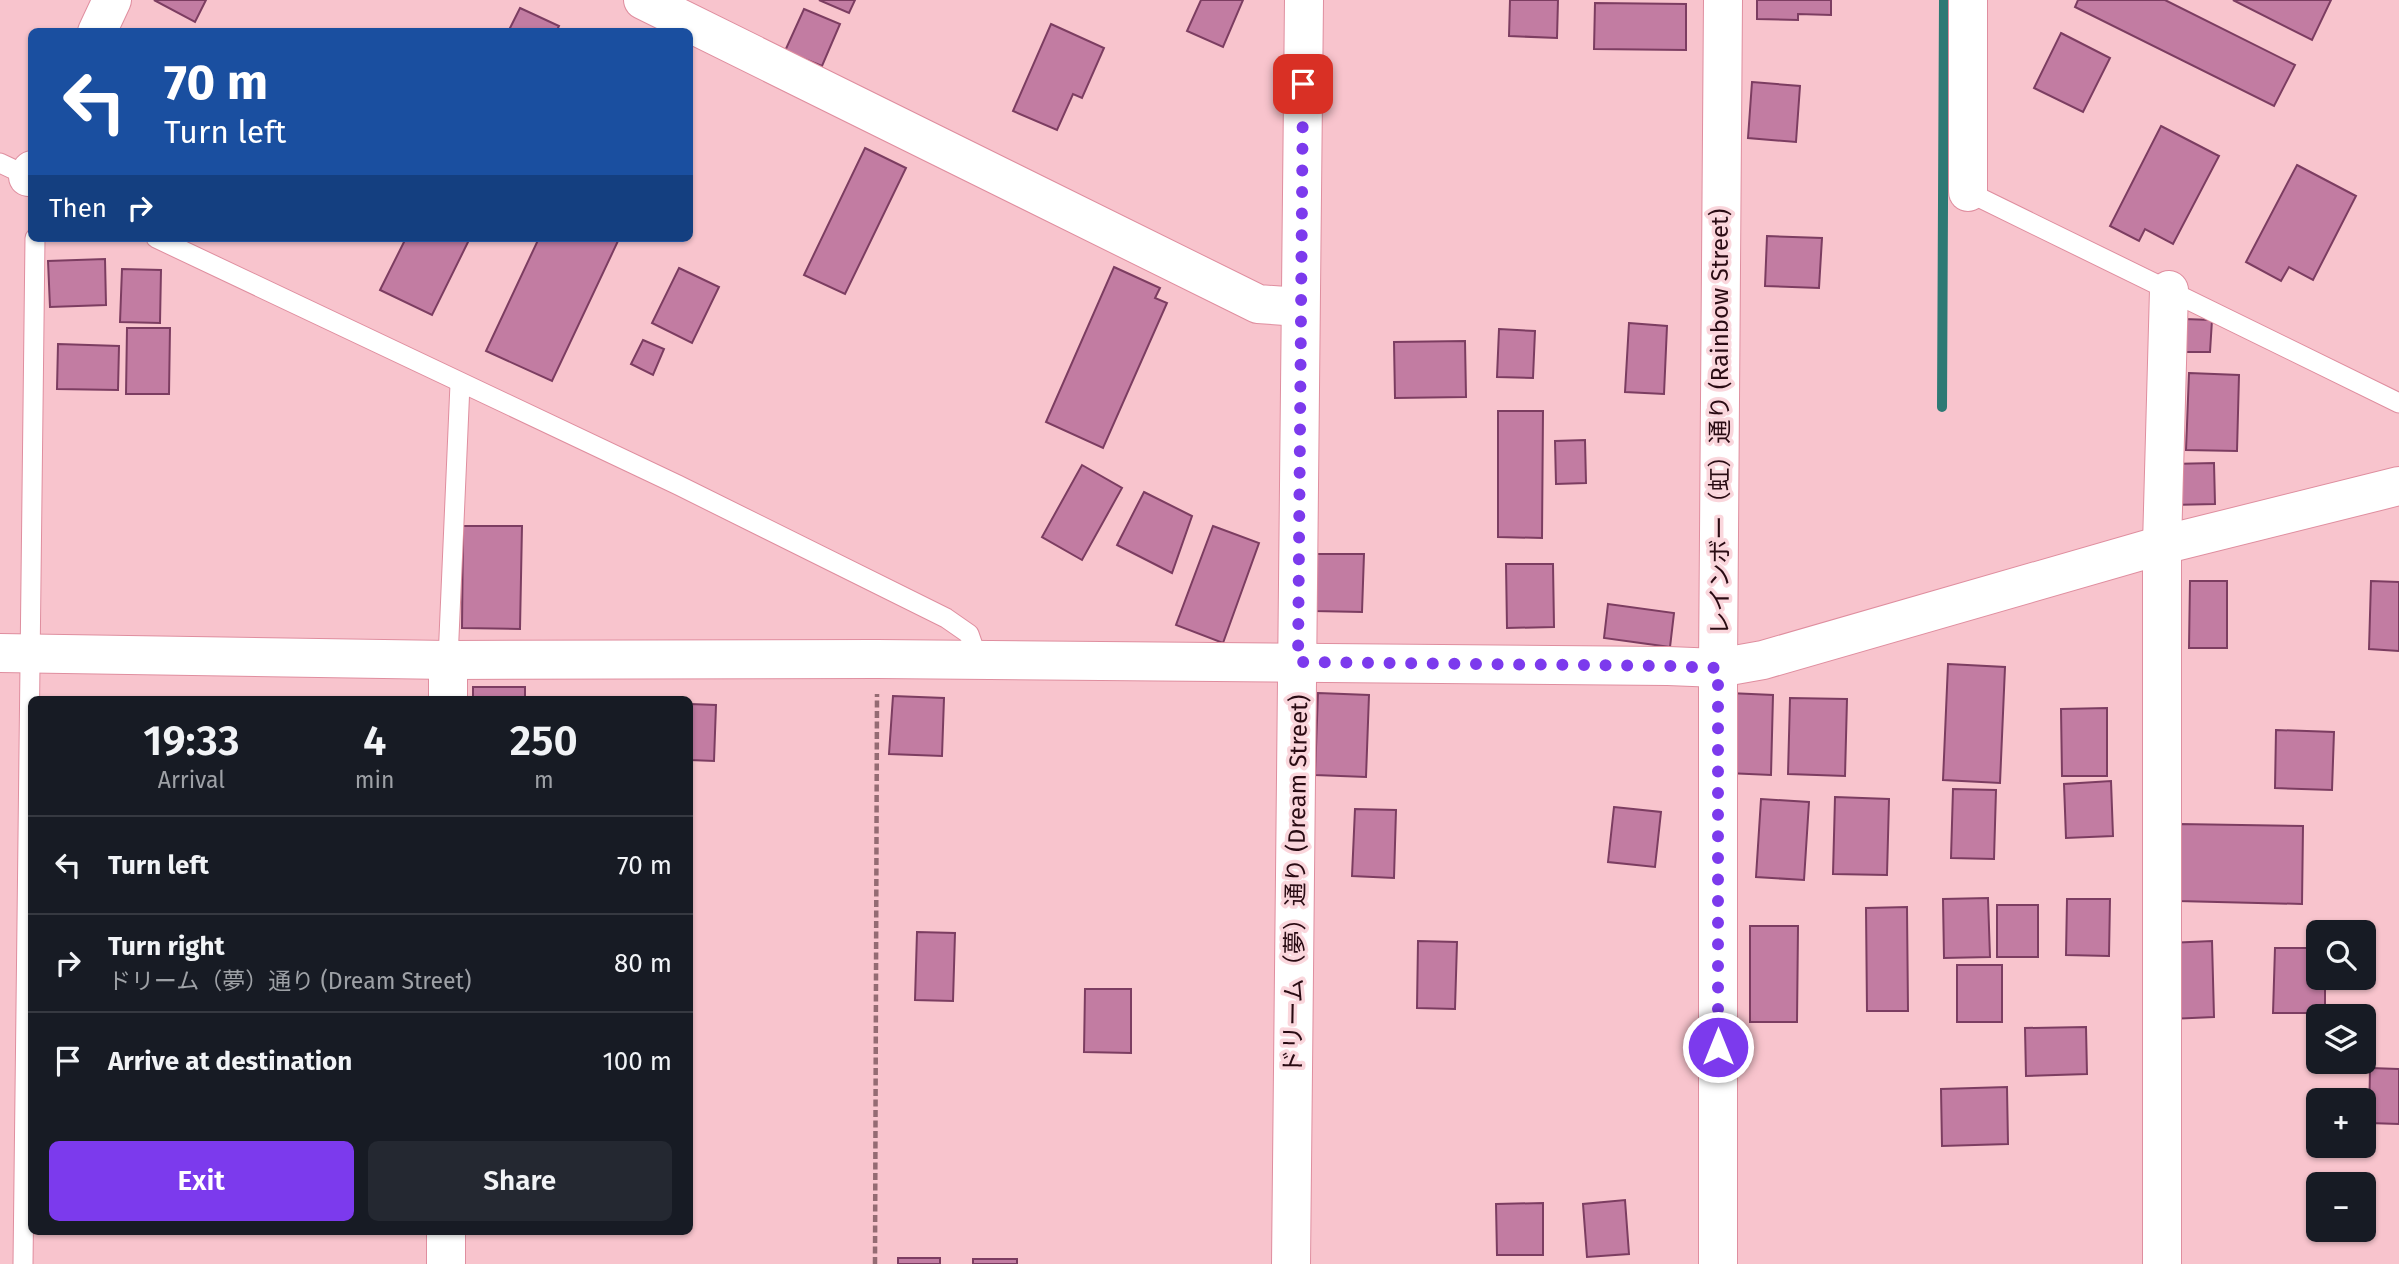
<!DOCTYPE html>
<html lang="en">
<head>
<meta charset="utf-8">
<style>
  body { margin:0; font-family:"Fira Sans","Noto Sans JP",sans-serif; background:#242831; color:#f1f3f6; height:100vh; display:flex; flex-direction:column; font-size:26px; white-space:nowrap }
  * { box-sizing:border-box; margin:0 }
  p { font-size:23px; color:#9ea1a6 }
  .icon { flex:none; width:38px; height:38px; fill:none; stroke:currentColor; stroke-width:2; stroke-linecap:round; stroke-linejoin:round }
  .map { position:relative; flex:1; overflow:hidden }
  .details { position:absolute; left:28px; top:696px; width:665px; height:539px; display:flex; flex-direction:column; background:#171b24; border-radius:10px; box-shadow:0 2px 5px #0004 }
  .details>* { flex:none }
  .hud { position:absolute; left:28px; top:28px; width:665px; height:214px; border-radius:10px; box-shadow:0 2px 5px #0004; background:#1a4fa0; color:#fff; overflow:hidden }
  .buttons { position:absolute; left:2306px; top:920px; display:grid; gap:14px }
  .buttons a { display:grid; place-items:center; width:70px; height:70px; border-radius:10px; background:#171b24; box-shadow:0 2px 5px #0004; font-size:35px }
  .pin { position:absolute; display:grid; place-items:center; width:60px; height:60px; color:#fff; margin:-30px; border-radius:14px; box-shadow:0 4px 10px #0006 }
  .me { position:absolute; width:77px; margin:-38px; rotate:0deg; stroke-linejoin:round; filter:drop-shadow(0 0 5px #0008) }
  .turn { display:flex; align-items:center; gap:24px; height:147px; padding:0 21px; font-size:32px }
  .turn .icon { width:91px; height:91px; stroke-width:2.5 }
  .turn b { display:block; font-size:49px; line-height:60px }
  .then { display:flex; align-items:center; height:66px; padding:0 21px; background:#0003; gap:14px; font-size:26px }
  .eta { display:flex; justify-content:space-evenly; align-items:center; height:119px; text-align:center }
  .eta b { font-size:42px; font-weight:600; line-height:49px }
  .action { display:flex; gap:14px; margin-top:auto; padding:14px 21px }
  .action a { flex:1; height:80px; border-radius:10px; background:#7c3aed; color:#fff; font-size:28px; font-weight:600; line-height:80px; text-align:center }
  .action a+a { background:#242831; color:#f1f3f6 }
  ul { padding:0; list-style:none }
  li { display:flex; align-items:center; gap:21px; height:98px; padding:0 21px; border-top:2px solid #363941 }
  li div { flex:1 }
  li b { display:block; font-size:26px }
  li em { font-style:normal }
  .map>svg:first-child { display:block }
</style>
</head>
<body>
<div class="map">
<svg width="2399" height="1264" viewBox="0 0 2399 1264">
  <rect width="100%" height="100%" fill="#f8c4cd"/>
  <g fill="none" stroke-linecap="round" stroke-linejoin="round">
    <polyline stroke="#2d7974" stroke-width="10" points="1942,407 1944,0"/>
  </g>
  <g fill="#c27ca2" stroke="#7c3d61" stroke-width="2">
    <polygon points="154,0 206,0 195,22"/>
    <polygon points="819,0 855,0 849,13"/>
    <polygon points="1201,0 1243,0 1223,47 1187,31"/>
    <polygon points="1510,0 1558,0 1557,38 1509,36"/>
    <polygon points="1757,0 1831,0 1831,15 1798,14 1798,20 1757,19"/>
    <polygon points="2078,0 2165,0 2295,65 2274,106 2075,7"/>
    <polygon points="2233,0 2331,0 2312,40"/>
    <polygon points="1595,3 1686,4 1686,50 1594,49"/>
    <polygon points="520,8 559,26 556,32 508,32"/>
    <polygon points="804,9 840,24 822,66 785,51"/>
    <polygon points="1051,24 1104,48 1082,98 1073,94 1057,130 1013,111"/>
    <polygon points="2061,33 2110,58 2083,112 2034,88"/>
    <polygon points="1752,82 1800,86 1796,142 1748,138"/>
    <polygon points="2161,126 2219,156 2173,244 2145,229 2139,241 2110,226"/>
    <polygon points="865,148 906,168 845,294 804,275"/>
    <polygon points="2297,165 2356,196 2313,280 2289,267 2281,281 2246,262"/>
    <polygon points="1767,236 1822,238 1819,288 1765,286"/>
    <polygon points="406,238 470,238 432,315 380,290"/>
    <polygon points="539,238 613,238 618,241 552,381 486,351"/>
    <polygon points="105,259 106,305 50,307 48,261"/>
    <polygon points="1114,267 1160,288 1155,298 1167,303 1103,448 1046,422"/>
    <polygon points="679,268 719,287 692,343 652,323"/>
    <polygon points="122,269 161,270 160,323 120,322"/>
    <polygon points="2184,319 2212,320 2210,352 2183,352"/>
    <polygon points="1629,323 1667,326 1664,394 1625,392"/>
    <polygon points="127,328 170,328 169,394 126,394"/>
    <polygon points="1499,329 1535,331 1533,378 1497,377"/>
    <polygon points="643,340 664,349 653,375 631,364"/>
    <polygon points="1465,341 1466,397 1395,398 1394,342"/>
    <polygon points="58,344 119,346 118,390 57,389"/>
    <polygon points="2189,373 2239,375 2237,451 2186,450"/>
    <polygon points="1498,411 1543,411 1542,538 1498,537"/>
    <polygon points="1585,440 1586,483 1556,484 1555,441"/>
    <polygon points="2214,463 2215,504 2171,505 2171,464"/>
    <polygon points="1082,465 1122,488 1082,560 1042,537"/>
    <polygon points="1144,492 1192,516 1172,573 1117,545"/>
    <polygon points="463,526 522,526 520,629 462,628"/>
    <polygon points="1213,526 1259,543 1223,643 1176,625"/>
    <polygon points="1316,554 1364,554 1362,612 1314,611"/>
    <polygon points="1506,564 1553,564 1554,627 1507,628"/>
    <polygon points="2190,581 2227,581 2227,648 2189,648"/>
    <polygon points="2371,581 2399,582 2399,651 2369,649"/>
    <polygon points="1608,604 1674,613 1670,647 1604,638"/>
    <polygon points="1948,664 2005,667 2000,783 1943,780"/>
    <rect x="473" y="687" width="52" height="13"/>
    <polygon points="1318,693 1369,695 1366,777 1315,775"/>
    <polygon points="1729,693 1773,695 1771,775 1727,773"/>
    <polygon points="893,696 944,698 942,756 889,754"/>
    <rect x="39" y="697" width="39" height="3"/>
    <polygon points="1790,698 1847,699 1845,776 1788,774"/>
    <polygon points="690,704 716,705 714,761 690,760"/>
    <polygon points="2107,708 2107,776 2062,776 2061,709"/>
    <polygon points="2276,730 2334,732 2332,790 2275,788"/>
    <polygon points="2111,781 2113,836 2066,838 2064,784"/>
    <polygon points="1953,789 1996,790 1994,859 1951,858"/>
    <polygon points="1835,797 1889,799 1887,875 1833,874"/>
    <polygon points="1761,799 1809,802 1804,880 1756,877"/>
    <polygon points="1614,807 1661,812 1655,867 1608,862"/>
    <polygon points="1355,809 1396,810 1394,878 1352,876"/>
    <polygon points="2179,824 2303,826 2302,904 2178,901"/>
    <polygon points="1988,898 1990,957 1944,958 1943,899"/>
    <polygon points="2067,899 2110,899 2109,956 2066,955"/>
    <rect x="1997" y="905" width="41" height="52"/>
    <polygon points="1907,907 1908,1011 1867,1011 1866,908"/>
    <polygon points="1750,926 1798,926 1797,1022 1750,1022"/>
    <polygon points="917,932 955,933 953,1001 915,1000"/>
    <polygon points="1418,941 1457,942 1455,1009 1417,1008"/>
    <polygon points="2212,941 2214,1017 2170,1019 2168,943"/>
    <polygon points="2275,948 2319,948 2319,978 2325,978 2325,1013 2273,1013"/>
    <rect x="1957" y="965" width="45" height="57"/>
    <polygon points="1085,989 1131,989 1131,1053 1084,1052"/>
    <polygon points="2086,1027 2087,1074 2026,1076 2025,1028"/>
    <polygon points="2370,1068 2399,1069 2399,1124 2369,1123"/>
    <polygon points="2007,1087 2008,1144 1942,1146 1941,1089"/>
    <polygon points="1625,1200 1629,1254 1587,1257 1583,1204"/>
    <polygon points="1543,1203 1543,1255 1497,1255 1496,1204"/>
    <rect x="898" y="1258" width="42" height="6"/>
    <rect x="973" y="1259" width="44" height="5"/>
  </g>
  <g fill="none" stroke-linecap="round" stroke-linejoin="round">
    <defs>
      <g id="lane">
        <polyline points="0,163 32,178"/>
        <polyline points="1968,192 2399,403"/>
        <polyline points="156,238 678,485 946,618 969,634 978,660"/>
        <polyline points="448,660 460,384"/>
        <polyline points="23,1264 35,238"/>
      </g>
      <g id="street">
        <polyline points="643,0 1258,304 1300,307"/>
        <polyline points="1968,0 1968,192"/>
        <polyline points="97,32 112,0"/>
        <polyline points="28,177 32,170"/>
        <polyline points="0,653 448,660 877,659 1668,666 1718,668 1763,660 2162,545 2399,486"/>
        <polyline points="448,700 448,660"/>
        <polyline points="446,1264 446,1232"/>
        <polyline points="1291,1264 1304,0"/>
        <polyline points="1718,1264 1718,668 1723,0"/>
        <polyline points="2162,1264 2162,545 2169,290"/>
      </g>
    </defs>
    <use href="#lane" stroke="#df8e9f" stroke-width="21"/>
    <use href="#street" stroke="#df8e9f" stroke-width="40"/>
    <polyline stroke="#946b73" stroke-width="4.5" stroke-dasharray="7 3.5" stroke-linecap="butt" points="875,1264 877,694"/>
    <use href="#lane" stroke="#fff" stroke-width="19"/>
    <use href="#street" stroke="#fff" stroke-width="38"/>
  </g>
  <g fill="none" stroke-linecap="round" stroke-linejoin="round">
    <polyline stroke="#7c3aed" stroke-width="12" stroke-dasharray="0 21.6" points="1303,84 1298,662 1668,666 1718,668 1718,1047"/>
  </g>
  <g text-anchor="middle" stroke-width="7" stroke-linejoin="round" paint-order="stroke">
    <g font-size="24" fill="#290b13" stroke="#fad6dc">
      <text transform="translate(1720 422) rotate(-90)" y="8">レインボー（虹）通り (Rainbow Street)</text>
      <text transform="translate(1296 884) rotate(-89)" y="8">ドリーム（夢）通り (Dream Street)</text>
    </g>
  </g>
</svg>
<div class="buttons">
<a><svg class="icon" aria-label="search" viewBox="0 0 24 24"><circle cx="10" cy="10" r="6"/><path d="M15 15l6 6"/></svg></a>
<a><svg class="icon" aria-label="layers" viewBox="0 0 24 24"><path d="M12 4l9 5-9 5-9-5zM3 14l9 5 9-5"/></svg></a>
<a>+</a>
<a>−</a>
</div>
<div class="pin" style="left:1303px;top:84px;background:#d93025"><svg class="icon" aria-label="arrive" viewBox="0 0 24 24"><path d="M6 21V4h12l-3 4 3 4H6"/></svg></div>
<svg class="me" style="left:1718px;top:1047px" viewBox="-20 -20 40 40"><circle r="17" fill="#7c3aed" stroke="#fff" stroke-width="3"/><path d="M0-11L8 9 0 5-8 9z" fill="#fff"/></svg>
<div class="hud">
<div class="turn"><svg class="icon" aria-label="left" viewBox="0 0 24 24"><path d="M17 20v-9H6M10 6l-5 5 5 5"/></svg><div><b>70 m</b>Turn left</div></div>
<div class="then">Then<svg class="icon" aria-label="right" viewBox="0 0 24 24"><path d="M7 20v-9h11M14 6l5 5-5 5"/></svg></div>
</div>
<section class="details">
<div class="eta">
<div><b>19:33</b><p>Arrival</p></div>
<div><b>4</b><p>min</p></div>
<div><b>250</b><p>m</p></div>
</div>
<ul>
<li><svg class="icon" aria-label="left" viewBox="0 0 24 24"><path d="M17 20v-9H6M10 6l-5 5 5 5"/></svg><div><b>Turn left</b></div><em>70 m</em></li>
<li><svg class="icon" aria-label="right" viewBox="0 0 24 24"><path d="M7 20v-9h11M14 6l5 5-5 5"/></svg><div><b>Turn right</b><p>ドリーム（夢）通り (Dream Street)</p></div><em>80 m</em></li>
<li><svg class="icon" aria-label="arrive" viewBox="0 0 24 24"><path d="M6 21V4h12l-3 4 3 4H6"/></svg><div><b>Arrive at destination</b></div><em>100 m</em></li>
</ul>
<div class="action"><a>Exit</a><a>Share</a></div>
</section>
</div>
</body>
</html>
